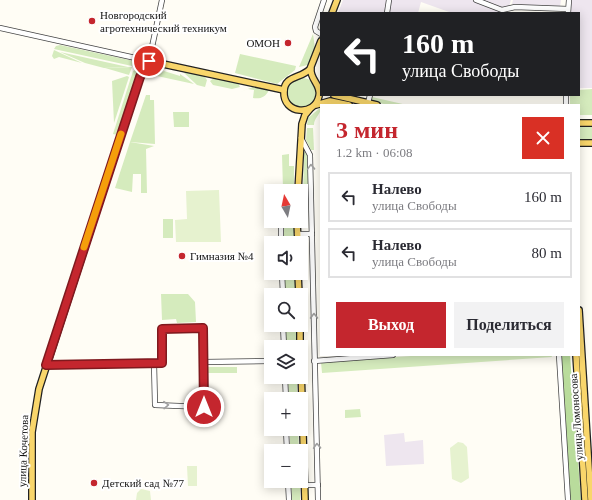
<!DOCTYPE html>
<html lang="ru">
<head>
<meta charset="utf-8">
<style>
  body { margin:0; font-family:Georgia,serif; background:#f2f2f3; color:#2b2b33; height:100vh; display:flex; flex-direction:column; font-size:15px; white-space:nowrap }
  * { box-sizing:border-box; margin:0 }
  p { font-size:13px; color:#7c7c81 }
  .icon { flex:none; width:22px; height:22px; fill:none; stroke:currentColor; stroke-width:2; stroke-linecap:round; stroke-linejoin:round }
  .map { position:relative; flex:1; overflow:hidden }
  .drawer { position:absolute; left:320px; top:104px; width:260px; height:252px; display:flex; flex-direction:column; background:#fff; border-radius:0px; box-shadow:0 2px 10px #0003 }
  .drawer>* { flex:none }
  .guide { position:absolute; left:320px; top:12px; width:260px; height:84px; border-radius:0px; box-shadow:0 2px 10px #0003; background:#202124; color:#fff; overflow:hidden }
  .needle { width:26px; rotate:351deg }
  .controls { position:absolute; left:264px; top:184px; display:grid; gap:8px }
  .controls a { display:grid; place-items:center; width:44px; height:44px; border-radius:0px; background:#fff; box-shadow:0 2px 10px #0003; font-size:20px }
  .pin { position:absolute; display:grid; place-items:center; width:34px; height:34px; color:#fff; margin:-17px; border:2px solid #fff; border-radius:50%; box-shadow:0 1px 4px #0007 }
  .me { position:absolute; width:44px; margin:-22px; rotate:0deg; stroke-linejoin:round; filter:drop-shadow(0 0 3px #0008) }
  .turn { display:flex; align-items:center; gap:14px; height:84px; padding:0 16px; font-size:18px }
  .turn .icon { width:52px; height:52px; stroke-width:2.5 }
  .turn b { display:block; font-size:28px; line-height:34px }
  .round { display:grid; place-items:center; flex:none; width:42px; height:42px; border-radius:0px; background:#f2f2f3 }
  .overview { display:flex; align-items:center; justify-content:space-between; height:68px; padding:0 16px }
  h1 { font-size:24px; font-weight:700; line-height:30px; color:#c4262e }
  .button { display:flex; gap:8px; margin-top:auto; padding:8px 16px }
  .button a { flex:1; height:46px; border-radius:0px; background:#c4262e; color:#fff; font-size:16px; font-weight:700; line-height:46px; text-align:center }
  .button a+a { background:#f2f2f3; color:#2b2b33 }
  ul { padding:0; list-style:none }
  li { display:flex; align-items:center; gap:12px; height:50px; margin:0 8px 6px; padding:0 8px; border:2px solid #e1e1e2; border-radius:0px }
  li div { flex:1 }
  li b { display:block; font-size:15px }
  li em { font-style:normal }
  .map>svg:first-child { display:block }
</style>
</head>
<body>
<div class="map">
<svg width="592" height="500" viewBox="0 0 592 500">
  <rect width="100%" height="100%" fill="#fffdf5"/>
  <g fill="#eee6ef">
    <polygon points="343,0 511,0 507,13 452,13 421,2 418,13 338,13"/>
    <polygon points="513,0 561,0 560,7 512,4"/>
    <polygon points="571,0 592,0 592,88 579,88 579,13 571,13"/>
    <polygon points="404,433 405,442 423,440 424,464 386,466 384,435"/>
  </g>
  <g fill="#d5ebbd">
    <polygon points="313,34 315,48 308,65 299,67"/>
    <polygon points="60,45 134,61 132,66 54,49 56,46"/>
    <polygon points="54,50 82,63 59,57 54,59 52,56"/>
    <polygon points="60,52 128,67 104,68 85,63"/>
    <polygon points="240,54 296,66 295,70 277,84 235,73"/>
    <polygon points="132,67 129,75 105,68"/>
    <polygon points="139,69 118,133 117,135 113,134 133,71"/>
    <polygon points="164,71 180,76 180,74 194,84 157,76"/>
    <polygon points="183,72 204,76 207,80 205,87 197,85"/>
    <polygon points="127,76 129,77 114,123 112,81"/>
    <polygon points="214,78 238,83 240,87 232,89 213,85 210,81"/>
    <circle cx="302" cy="93" r="15"/>
    <path d="M253 87 269 90C265 98 260 99 253 98L254 90 248 89 240 92Z"/>
    <polygon points="592,89 592,115 579,115 579,105 570,105 570,95 579,95 579,90"/>
    <polygon points="146,95 150,95 150,100 154,100 155,144 130,142"/>
    <polygon points="372,97 407,105 388,105 371,101"/>
    <path d="M321 107C321 115 314 117 314 125H307L308 118Z"/>
    <polygon points="173,112 189,112 189,127 174,127"/>
    <rect x="579" y="126" width="13" height="14"/>
    <polygon points="307,128 313,128 314,150 311,150 306,140"/>
    <polygon points="130,142 154,146 146,149 147,193 141,193 141,174 133,174 132,192 115,188"/>
    <polygon points="304,151 307,155 309,197 303,197"/>
    <polygon points="289,154 289,166 294,166 294,189 283,189 282,155"/>
    <rect x="163" y="219" width="10" height="19"/>
    <rect x="284" y="221" width="10" height="22"/>
    <rect x="285" y="273" width="10" height="18"/>
    <polygon points="161,294 188,294 195,302 196,322 177,323 176,319 162,320"/>
    <polygon points="286,325 296,325 297,347 286,347"/>
    <polygon points="426,355 551,355 552,357 322,373 321,362"/>
    <rect x="207" y="367" width="30" height="6"/>
    <polygon points="288,379 297,379 297,399 289,399"/>
    <polygon points="360,409 361,417 345,418 345,410"/>
    <polygon points="290,429 298,429 299,451 290,451"/>
    <polygon points="291,481 300,481 300,500 292,500"/>
  </g>
  <polygon fill="#b9dc9c" points="561,355 570,355 581,500 570,500"/>
  <g fill="#e6f2cf">
    <polygon points="219,190 221,242 176,242 175,220 187,219 186,191"/>
    <polygon points="458,442 463,443 467,447 469,478 461,483 452,479 450,448"/>
    <polygon points="187,466 197,466 197,486 188,486"/>
    <polygon points="141,489 150,491 151,500 136,500 137,493"/>
  </g>
  <g fill="none" stroke-linecap="round" stroke-linejoin="round">
    <defs>
      <g id="minor">
        <polyline points="476,0 502,10 515,7 568,9"/>
        <polyline points="387,13 389,0"/>
        <polyline points="568,13 569,0"/>
        <polyline points="0,28 149,61 162,0"/>
        <polyline points="321,34 316,31 315,27 324,0"/>
        <polyline points="566,95 566,105"/>
        <polyline points="368,103 370,95"/>
        <polyline points="301,138 310,155 318,500"/>
        <polyline points="281,221 281,243"/>
        <polyline points="297,234 312,234"/>
        <polyline points="282,273 283,295"/>
        <polyline points="283,325 284,347"/>
        <polyline points="559,355 568,500"/>
        <polyline points="314,361 393,355"/>
        <polyline points="203,362 271,361"/>
        <polyline points="46,365 154,363 162,363 162,329 203,328 204,407 155,405 154,363"/>
        <polyline points="285,377 286,399"/>
        <polyline points="286,429 287,451"/>
        <polyline points="288,481 289,500"/>
        <polyline points="304,485 318,485"/>
      </g>
      <g id="major">
        <polyline points="332,13 337,0"/>
        <path d="M311 68C309 79 322 85 319 96 315 117 283 114 284 92 284 75 301 79 310 69L321 41"/>
        <polyline points="334,95 377,105"/>
        <polyline points="316,105 330,101 349,105"/>
        <polyline points="579,123 592,123"/>
        <polyline points="579,143 592,143"/>
        <polyline points="298,191 302,124 305,115 310,109"/>
        <polyline points="297,221 298,243"/>
        <polyline points="298,273 299,295"/>
        <polyline points="579,310 591,500"/>
        <polyline points="300,325 300,347"/>
        <polyline points="576,355 585,500"/>
        <polyline points="301,367 305,500"/>
        <polyline points="32,500 32,432 39,389 143,68 149,61 284,90"/>
      </g>
    </defs>
    <use href="#minor" stroke="#444" stroke-width="6"/>
    <use href="#major" stroke="#222" stroke-width="8"/>
    <use href="#minor" stroke="#fff" stroke-width="4.5"/>
    <use href="#major" stroke="#f9d66b" stroke-width="5.5"/>
  </g>
  <defs><path id="oneway-chevron" d="M-2-3.5L2.5 0L-2 3.5" fill="none" stroke-width="1.6" stroke-linecap="round" stroke-linejoin="round"/></defs>
  <g stroke="#a0a0a0">
    <use href="#oneway-chevron" transform="translate(311 167) rotate(-92)"/>
    <use href="#oneway-chevron" transform="translate(314 316) rotate(-91)"/>
    <use href="#oneway-chevron" transform="translate(166 405) rotate(-1)"/>
    <use href="#oneway-chevron" transform="translate(317 446) rotate(-92)"/>
  </g>
  <g fill="none" stroke-linecap="round" stroke-linejoin="round">
    <defs>
      <polyline id="route" points="149,61 140,77 46,365 162,363 162,329 203,328 204,407"/>
    </defs>
    <use href="#route" stroke="#7f191e" stroke-width="10"/>
    <use href="#route" stroke="#c4262e" stroke-width="7"/>
    <polyline stroke="#f59e0b" stroke-width="7" points="84,247 121,134"/>
  </g>
  <g fill="#c4262e" stroke="#fff" stroke-width="1.5">
    <circle cx="92" cy="21" r="4"/>
    <circle cx="288" cy="43" r="4"/>
    <circle cx="182" cy="256" r="4"/>
    <circle cx="94" cy="483" r="4"/>
  </g>
  <g text-anchor="middle" stroke-width="4" stroke-linejoin="round" paint-order="stroke">
    <g font-size="11" fill="#111" stroke="#fff" text-anchor="start">
      <text x="100" y="19">Новгородский<tspan x="100" dy="13">агротехнический техникум</tspan></text>
      <text x="280" y="47" text-anchor="end">ОМОН</text>
      <text x="190" y="260">Гимназия №4</text>
      <text x="102" y="487">Детский сад №77</text>
    </g>
    <g font-size="11" fill="#111" stroke="#fff">
      <text transform="translate(576 417) rotate(-94)" y="4">улица Ломоносова</text>
      <text transform="translate(23 451) rotate(-88)" y="4">улица Кочетова</text>
    </g>
  </g>
</svg>
<div class="controls">
<a><svg class="needle" viewBox="-14 -14 28 28"><path d="M0-13l5 13h-10z" fill="#e53935"/><path d="M0 13l5-13h-10z" fill="#7c7c81"/></svg></a>
<a><svg class="icon" aria-label="sound" viewBox="0 0 24 24"><path d="M4 9h4l5-4v14l-5-4H4zM17 9q2 3 0 6"/></svg></a>
<a><svg class="icon" aria-label="search" viewBox="0 0 24 24"><circle cx="10" cy="10" r="6"/><path d="M15 15l6 6"/></svg></a>
<a><svg class="icon" aria-label="layers" viewBox="0 0 24 24"><path d="M12 4l9 5-9 5-9-5zM3 14l9 5 9-5"/></svg></a>
<a>+</a>
<a>−</a>
</div>
<div class="pin" style="left:149px;top:61px;background:#d93025"><svg class="icon" aria-label="arrive" viewBox="0 0 24 24"><path d="M6 21V4h12l-3 4 3 4H6"/></svg></div>
<svg class="me" style="left:204px;top:407px" viewBox="-20 -20 40 40"><circle r="17" fill="#c4262e" stroke="#fff" stroke-width="3"/><path d="M0-11L8 9 0 5-8 9z" fill="#fff"/></svg>
<div class="guide">
<div class="turn"><svg class="icon" aria-label="left" viewBox="0 0 24 24"><path d="M17 20v-9H6M10 6l-5 5 5 5"/></svg><div><b>160 m</b>улица Свободы</div></div>
</div>
<section class="drawer">
<div class="overview"><div><h1>3 мин</h1><p>1.2 km · 06:08</p></div><a class="round" style="background:#d93025;color:#fff"><svg class="icon" aria-label="close" viewBox="0 0 24 24"><path d="M6 6l12 12M18 6L6 18"/></svg></a></div>
<ul>
<li><svg class="icon" aria-label="left" viewBox="0 0 24 24"><path d="M17 20v-9H6M10 6l-5 5 5 5"/></svg><div><b>Налево</b><p>улица Свободы</p></div><em>160 m</em></li>
<li><svg class="icon" aria-label="left" viewBox="0 0 24 24"><path d="M17 20v-9H6M10 6l-5 5 5 5"/></svg><div><b>Налево</b><p>улица Свободы</p></div><em>80 m</em></li>
</ul>
<div class="button"><a>Выход</a><a>Поделиться</a></div>
</section>
</div>
</body>
</html>
